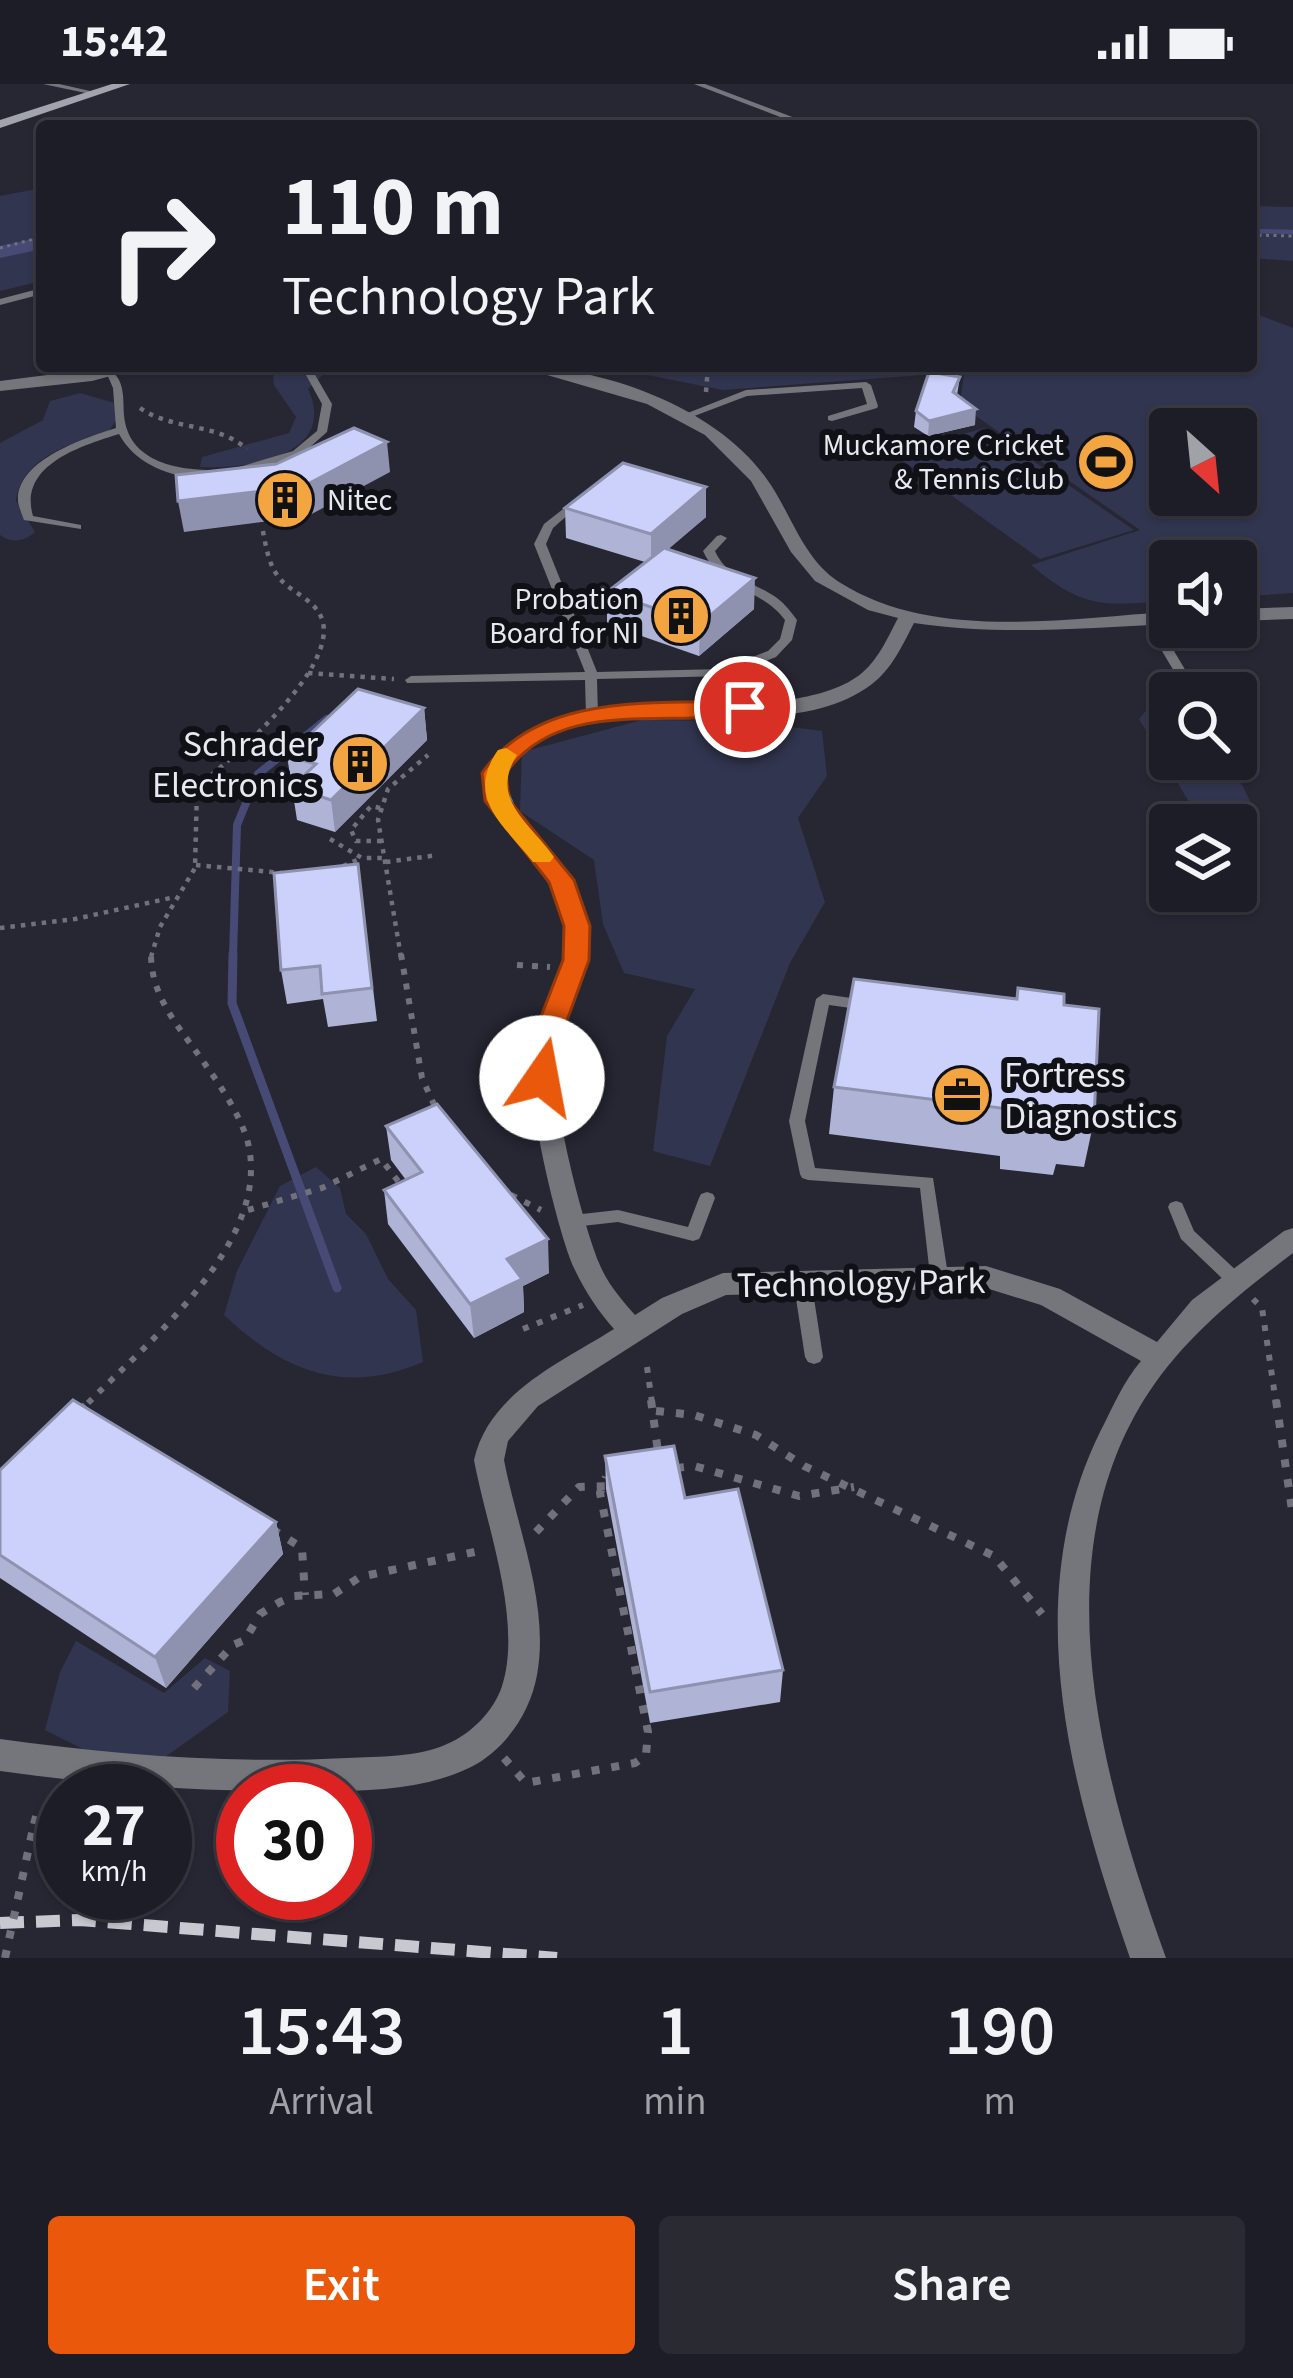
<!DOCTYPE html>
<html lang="en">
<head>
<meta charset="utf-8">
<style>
  body { margin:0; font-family:"Source Sans 3",sans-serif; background:#292a32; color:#f1f3f6; height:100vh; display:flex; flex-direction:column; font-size:45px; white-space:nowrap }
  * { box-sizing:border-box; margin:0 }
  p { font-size:39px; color:#a0a2a7 }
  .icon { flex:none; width:66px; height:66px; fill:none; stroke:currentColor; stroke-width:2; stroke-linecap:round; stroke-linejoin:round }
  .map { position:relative; height:1874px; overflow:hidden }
  .panel { display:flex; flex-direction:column; background:#1c1d26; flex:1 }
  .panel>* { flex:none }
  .guide { position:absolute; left:36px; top:36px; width:1221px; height:252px; border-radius:12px; box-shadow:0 3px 9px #0004,0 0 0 3px #3a3b43; background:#1c1d26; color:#f1f3f6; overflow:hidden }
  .needle { width:78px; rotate:153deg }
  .tools { position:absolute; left:1149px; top:324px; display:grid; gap:24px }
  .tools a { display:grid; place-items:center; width:108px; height:108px; border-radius:12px; background:#1c1d26; box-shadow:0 3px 9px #0004,0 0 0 3px #3a3b43; font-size:60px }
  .speed { position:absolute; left:36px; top:1680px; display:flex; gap:24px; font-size:60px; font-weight:700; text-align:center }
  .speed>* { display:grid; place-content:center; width:156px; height:156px; border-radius:50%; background:#1c1d26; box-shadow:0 3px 9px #0004,0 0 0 3px #3a3b43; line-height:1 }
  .speed small { font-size:30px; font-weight:400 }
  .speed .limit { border:18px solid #d22; background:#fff; color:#111 }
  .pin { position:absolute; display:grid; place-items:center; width:102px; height:102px; color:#fff; margin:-51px; border:6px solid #fff; border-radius:50%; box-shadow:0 3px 12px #0007 }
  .me { position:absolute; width:132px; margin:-66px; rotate:12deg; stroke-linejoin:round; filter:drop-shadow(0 0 9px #0008) }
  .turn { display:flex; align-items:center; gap:42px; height:252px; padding:0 48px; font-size:54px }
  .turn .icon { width:156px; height:156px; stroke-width:2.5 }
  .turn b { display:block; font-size:84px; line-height:102px }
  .eta { display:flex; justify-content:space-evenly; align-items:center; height:204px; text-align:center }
  .eta b { font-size:72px; font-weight:600; line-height:84px }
  .button { display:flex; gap:24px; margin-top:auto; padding:24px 48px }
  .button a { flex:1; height:138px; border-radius:12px; background:#ea580c; color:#fff; font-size:48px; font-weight:600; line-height:138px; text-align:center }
  .button a+a { background:#292a32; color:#f1f3f6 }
  .status { display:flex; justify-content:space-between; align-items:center; height:84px; padding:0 60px; background:#1c1d26; direction:ltr }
  .status svg { height:33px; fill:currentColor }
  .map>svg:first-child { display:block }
</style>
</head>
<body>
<div class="status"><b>15:42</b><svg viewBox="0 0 49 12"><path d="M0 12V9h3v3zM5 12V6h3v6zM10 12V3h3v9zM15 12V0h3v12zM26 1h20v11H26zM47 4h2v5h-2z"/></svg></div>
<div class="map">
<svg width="1293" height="1874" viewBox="0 0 1293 1874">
  <rect width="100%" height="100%" fill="#262733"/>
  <g fill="#32354f" fill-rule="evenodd">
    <polygon points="42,104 42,197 0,207 0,112"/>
    <polygon points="1251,122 1293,123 1293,177 1251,174"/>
    <path d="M1251 228 1293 244V509L1236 513V477H1170V517C1102 521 1085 526 1031 481L1140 446 960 321 964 288 723 306 602 282H1251ZM1170 345H1236V411H1170Z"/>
    <path d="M290 282 330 284 308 305C339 371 247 386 200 383L202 373 289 349 296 333 274 301 273 291Z"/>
    <path d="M80 309 118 320V333L109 347C72 359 22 373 16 417L35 448C25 457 12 460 0 451V359L43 336 50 317Z"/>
    <polygon points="985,344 1134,446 1040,475 892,369"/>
    <path d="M1160 610 1170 614V675H1227C1254 721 1263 735 1258 788L1236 782V741H1203L1139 635Z"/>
    <polygon points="642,636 741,637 822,647 827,692 798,734 825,818 790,879 710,1082 653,1067 667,952 695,905 624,889 603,840 594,776 520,727 522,668"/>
    <path d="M316 1083 340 1104 346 1130 366 1150 388 1195 416 1226 423 1278C345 1312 283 1287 224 1231L237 1187 280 1102Z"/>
    <polygon points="76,1557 164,1609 205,1574 230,1587 228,1628 161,1676 95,1671 45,1646 60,1588"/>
  </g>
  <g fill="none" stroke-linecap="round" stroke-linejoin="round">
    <polyline stroke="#474a75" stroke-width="4.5" points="1251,147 1293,148"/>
    <polyline stroke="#474a75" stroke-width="8" points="233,873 237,741 258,690 327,635"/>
    <polyline stroke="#474a75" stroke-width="9" points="233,870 232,919 337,1204"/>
    <polygon fill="#474a75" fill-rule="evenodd" points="42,153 42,165 0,174 0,162"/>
    <g stroke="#70717c" stroke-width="3" stroke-dasharray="3 4.5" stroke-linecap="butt">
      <polyline points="1251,151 1293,152"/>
      <polyline points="0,164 42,153"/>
    </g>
    <g stroke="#70717c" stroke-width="4.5" stroke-dasharray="4.5 6" stroke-linecap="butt">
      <polyline points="706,308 708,282"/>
      <path d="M140 324C173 347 216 338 247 365"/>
      <polyline points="308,589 394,595"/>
      <polyline points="380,724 371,722 351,746 356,757 381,757"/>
      <polyline points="330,755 362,774 385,774"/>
      <polyline points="386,778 438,771"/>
      <polyline points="196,781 282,789"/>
      <polyline points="343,782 362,774"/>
      <polyline points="0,844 75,835 175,813"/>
      <path d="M151 873 160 843 195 784 197 703C232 674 339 585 322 535 315 516 293 509 281 496 268 482 266 461 262 443"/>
      <polyline points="401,873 378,736 388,705 428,671"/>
    </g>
    <g stroke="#70717c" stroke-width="6" stroke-dasharray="6 9" stroke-linecap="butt">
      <polyline points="401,870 422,994 436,1025"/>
      <polyline points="517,881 550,883"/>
      <polyline points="511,1111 541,1126"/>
      <polyline points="248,1126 322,1104 381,1075 401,1101"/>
      <polyline points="1253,1215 1262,1224 1276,1319"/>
      <polyline points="523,1245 583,1221"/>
      <polyline points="647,1283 652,1319"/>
      <path d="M88 1319C150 1256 275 1155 247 1055 239 1030 222 1004 207 983 183 947 151 916 151 870"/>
    </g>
    <g stroke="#70717c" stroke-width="8" stroke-dasharray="8 12" stroke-linecap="butt">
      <polyline points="651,1316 658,1368"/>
      <polyline points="1276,1316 1293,1433"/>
      <polyline points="80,1327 91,1316"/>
      <polyline points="656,1327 694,1331 756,1351 804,1382 994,1472 1042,1530"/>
      <polyline points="676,1384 694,1382 799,1412 854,1403"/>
      <polyline points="272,1445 302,1464 305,1511"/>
      <polyline points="536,1448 579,1403 612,1402"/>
      <polyline points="194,1604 233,1561 245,1556 260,1530 280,1518 294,1512 334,1510 360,1493 479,1467"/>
      <polyline points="504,1674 526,1699 635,1679 646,1671 648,1648 600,1409 606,1393"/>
      <polyline points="165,1735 176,1736 182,1715"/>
      <polyline points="34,1740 37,1729 63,1731"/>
    </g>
    <g fill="#75767c" fill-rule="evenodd">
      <polygon points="43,0 59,0 99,9 95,11"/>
      <polygon points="694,0 705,0 795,34 788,36"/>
      <polygon points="42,204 42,210 0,221 0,215"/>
      <path d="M112 287C125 299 123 314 124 331 128 377 175 386 213 386L218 389C184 401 136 383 119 350 81 362 18 381 33 432L81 441V445L24 436C23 433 18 421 18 417 16 376 85 354 116 344L113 304 107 290Z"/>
      <polygon points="308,289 314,289 332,320 327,348 301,371 247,387 239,387 239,383 293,367 317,347 322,320 306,291"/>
      <polygon points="866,298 871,301 878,322 877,324 832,337 828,336 828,332 867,320 862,304 747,312 689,334 680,332 746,306"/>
      <path d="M581 411 586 414 585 416 553 444 546 460 597 588 722 585 768 567 780 555 785 536C760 503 722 508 703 467L717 452 721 451 727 454 715 467C727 494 754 498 777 514 785 520 791 528 797 536L792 556 776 573 728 592 597 595 598 632 592 636 586 632 585 596 407 599 405 596 411 592 585 588 534 460 544 440Z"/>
      <polygon points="1149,531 1155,535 1190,594 1188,597 1184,598 1178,594 1143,535"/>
      <polygon points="823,910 865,916 872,921 865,926 829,921 805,1037 815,1084 933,1094 948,1191 945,1196 939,1198 933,1196 930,1191 920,1104 808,1096 802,1094 800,1090 789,1037 816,915"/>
      <polygon points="707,1108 713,1110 715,1114 701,1151 699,1155 693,1157 618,1138 573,1143 567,1141 565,1137 567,1133 573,1131 618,1126 688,1143 699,1114 701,1110"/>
      <polygon points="1176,1117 1182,1119 1194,1147 1240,1190 1243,1195 1240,1200 1234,1202 1228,1200 1181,1155 1168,1123 1170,1119"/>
      <polygon points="802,1188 808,1190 811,1195 823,1273 820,1278 814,1280 808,1278 805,1273 793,1195 796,1190"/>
    </g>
    <g fill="#75767c" fill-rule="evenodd">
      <polygon points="118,282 148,282 92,297 0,307 0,297"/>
      <path d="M516 282C601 282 716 323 766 394 791 428 802 474 839 498 933 558 1065 534 1170 528V540C1084 544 1000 552 914 539 903 560 892 585 872 600 783 667 635 601 537 657 525 665 515 679 505 690 515 753 575 779 588 840 597 888 559 927 555 972 552 1021 581 1133 599 1179 607 1199 621 1215 635 1231L662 1214 723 1189 986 1182 1060 1205 1157 1258 1192 1216 1284 1147 1293 1144V1169C1239 1210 1187 1251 1149 1308 1038 1476 1104 1701 1166 1874H1130C1072 1706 1017 1517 1100 1348 1113 1323 1123 1298 1141 1277L1041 1221 986 1204 726 1211 682 1230 538 1322 508 1357 504 1376C517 1444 550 1522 537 1591 530 1630 504 1667 469 1684 414 1710 349 1707 289 1707 194 1707 97 1701 0 1687V1655C116 1671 231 1680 347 1674 379 1672 417 1674 447 1660 471 1650 494 1627 502 1602 523 1537 486 1441 474 1376 489 1309 560 1279 614 1245 597 1226 585 1207 574 1184 557 1146 525 1010 531 970 537 925 575 886 565 839 552 779 493 754 484 689 563 588 684 632 794 615 817 611 845 604 863 588 879 574 888 553 898 534L868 526 815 497 791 468 751 397 705 351 647 320Z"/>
      <polygon points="1293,523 1293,535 1236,537 1236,525"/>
    </g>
    <polygon fill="#a1a3ad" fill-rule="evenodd" points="112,0 130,0 0,44 0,36"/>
    <polyline stroke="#c7c8d0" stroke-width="12" stroke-dasharray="24 12" stroke-linecap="butt" points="0,1839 80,1836 557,1874"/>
    <polyline stroke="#70717c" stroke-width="8" stroke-dasharray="8 12" stroke-linecap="butt" points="5,1874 34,1740"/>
  </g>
  <g fill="#afb4d7">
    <polygon points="960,293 957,311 975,341 928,352 914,343 916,327"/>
    <polygon points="706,403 706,433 668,465 754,525 699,572 607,540 607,508 645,478 566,454 565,424"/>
    <polygon points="424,624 427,656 335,748 297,736 287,672"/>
    <polygon points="358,780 377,937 328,943 323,915 287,920 281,886"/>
    <polygon points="1064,921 1094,1036 1084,1083 1056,1080 1053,1091 1000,1085 1000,1072 829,1050 834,1003"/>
    <polygon points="386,1042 549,1189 523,1202 524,1228 474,1254 388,1140 384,1106 406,1096 391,1076"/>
    <polygon points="605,1372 685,1414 783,1586 780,1618 650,1639 606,1405"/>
    <polygon points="0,1386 276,1438 283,1470 166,1604 0,1494"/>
  </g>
  <g fill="#8e92af">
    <polygon points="976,325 975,341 928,352 929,337"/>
    <polygon points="387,358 390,388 308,432 184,448 178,417"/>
    <polygon points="706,403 706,433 651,480 651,450"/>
    <polygon points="755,494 754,525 699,572 700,540"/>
    <polygon points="424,624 427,656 335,748 331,716"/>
    <polygon points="548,1155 549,1189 523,1202 524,1228 474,1254 470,1220 507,1175"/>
    <polygon points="276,1438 283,1470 166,1604 155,1573"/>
  </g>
  <g fill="#cbd1fa" stroke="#8e92af" stroke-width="3">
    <polygon points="929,288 960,293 953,308 976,325 929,337 916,327"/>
    <polygon points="354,344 387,358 304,402 178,417 176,391 276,380"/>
    <polygon points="623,379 706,403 651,450 565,424"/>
    <polygon points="664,464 755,494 700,540 607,508"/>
    <polygon points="358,605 424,624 331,716 292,703 316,680 287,672"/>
    <polygon points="358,780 372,904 322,910 320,882 281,886 274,789"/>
    <polygon points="854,895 1017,915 1018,904 1064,910 1064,921 1099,925 1094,1036 1064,1032 1063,1044 1008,1037 1009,1025 834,1003"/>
    <polygon points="437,1020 548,1155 507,1175 522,1195 470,1220 384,1106 422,1088 386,1042"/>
    <polygon points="73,1316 276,1438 155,1573 0,1471 0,1386"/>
    <polygon points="674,1362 685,1414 738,1405 783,1586 650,1608 605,1372"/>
  </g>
  <path fill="#ea580c" stroke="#983908" stroke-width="3" d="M745 617 753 619V628C673 646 561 610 506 689L509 716 574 796 590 842 589 876 561 953 556 994 542 1004 532 1001 528 994 533 953 563 876 564 842 549 798 485 717 482 689C539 607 656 620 745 617Z"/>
  <path fill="#f59e0b" d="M506 664 517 671C489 715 529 738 554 773L550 778H533C502 739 465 714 498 666Z"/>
  <defs>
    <symbol id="stadium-disc" viewBox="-11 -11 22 22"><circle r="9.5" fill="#f2a541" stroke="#101116"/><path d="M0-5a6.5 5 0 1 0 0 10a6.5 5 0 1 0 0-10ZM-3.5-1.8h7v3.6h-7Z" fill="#111"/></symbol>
    <symbol id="building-disc" viewBox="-11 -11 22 22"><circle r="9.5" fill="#f2a541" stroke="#101116"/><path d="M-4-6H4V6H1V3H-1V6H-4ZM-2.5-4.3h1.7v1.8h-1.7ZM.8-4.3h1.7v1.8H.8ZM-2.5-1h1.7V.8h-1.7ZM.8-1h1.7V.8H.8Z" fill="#111"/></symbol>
    <symbol id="office-disc" viewBox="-11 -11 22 22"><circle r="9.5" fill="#f2a541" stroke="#101116"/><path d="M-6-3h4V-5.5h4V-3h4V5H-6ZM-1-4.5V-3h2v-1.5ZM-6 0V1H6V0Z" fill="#111"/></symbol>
  </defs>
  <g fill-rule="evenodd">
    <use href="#stadium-disc" x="1073" y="345" width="66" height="66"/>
    <use href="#building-disc" x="252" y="383" width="66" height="66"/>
    <use href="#building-disc" x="648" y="499" width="66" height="66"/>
    <use href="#building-disc" x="327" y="647" width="66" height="66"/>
    <use href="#office-disc" x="929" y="978" width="66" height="66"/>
  </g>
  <g text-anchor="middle" stroke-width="12" stroke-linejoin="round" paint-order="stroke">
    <g font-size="30" fill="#e7e8f0" stroke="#101116" text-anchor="end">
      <text x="1064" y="371">Muckamore Cricket<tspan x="1064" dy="34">&amp; Tennis Club</tspan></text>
      <text x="327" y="426" text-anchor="start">Nitec</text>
      <text x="639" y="525">Probation<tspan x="639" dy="34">Board for NI</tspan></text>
    </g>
    <g font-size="36" fill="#e7e8f0" stroke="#101116" text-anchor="end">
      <text x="318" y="672">Schrader<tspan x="318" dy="41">Electronics</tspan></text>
      <text x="1004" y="1003" text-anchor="start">Fortress<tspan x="1004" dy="41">Diagnostics</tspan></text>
    </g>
    <g font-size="36" fill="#e7e8f0" stroke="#101116">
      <text transform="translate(861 1198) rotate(-1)" y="13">Technology Park</text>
    </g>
  </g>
</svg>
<div class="tools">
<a><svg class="needle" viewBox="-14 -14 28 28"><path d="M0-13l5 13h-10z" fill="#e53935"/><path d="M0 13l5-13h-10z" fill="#a0a2a7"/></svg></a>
<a><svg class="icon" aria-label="sound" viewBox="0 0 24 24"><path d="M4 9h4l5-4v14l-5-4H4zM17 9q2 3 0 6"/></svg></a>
<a><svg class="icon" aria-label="search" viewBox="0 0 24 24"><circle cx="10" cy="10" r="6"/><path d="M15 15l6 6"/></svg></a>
<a><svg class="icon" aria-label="layers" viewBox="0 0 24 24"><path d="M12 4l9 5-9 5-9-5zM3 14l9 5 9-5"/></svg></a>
</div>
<div class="speed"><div>27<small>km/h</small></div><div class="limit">30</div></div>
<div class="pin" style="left:745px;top:623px;background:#d93025"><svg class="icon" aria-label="arrive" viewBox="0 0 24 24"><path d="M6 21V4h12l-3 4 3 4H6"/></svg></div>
<svg class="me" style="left:542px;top:994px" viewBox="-20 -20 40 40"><circle r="19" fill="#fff"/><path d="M0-13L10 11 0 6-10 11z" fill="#ea580c"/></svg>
<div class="guide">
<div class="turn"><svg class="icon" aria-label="right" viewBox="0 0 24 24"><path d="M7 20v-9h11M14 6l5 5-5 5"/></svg><div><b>110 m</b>Technology Park</div></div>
</div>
</div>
<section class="panel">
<div class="eta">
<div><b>15:43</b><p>Arrival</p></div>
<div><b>1</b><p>min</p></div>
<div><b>190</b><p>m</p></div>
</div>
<div class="button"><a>Exit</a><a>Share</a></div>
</section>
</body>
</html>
